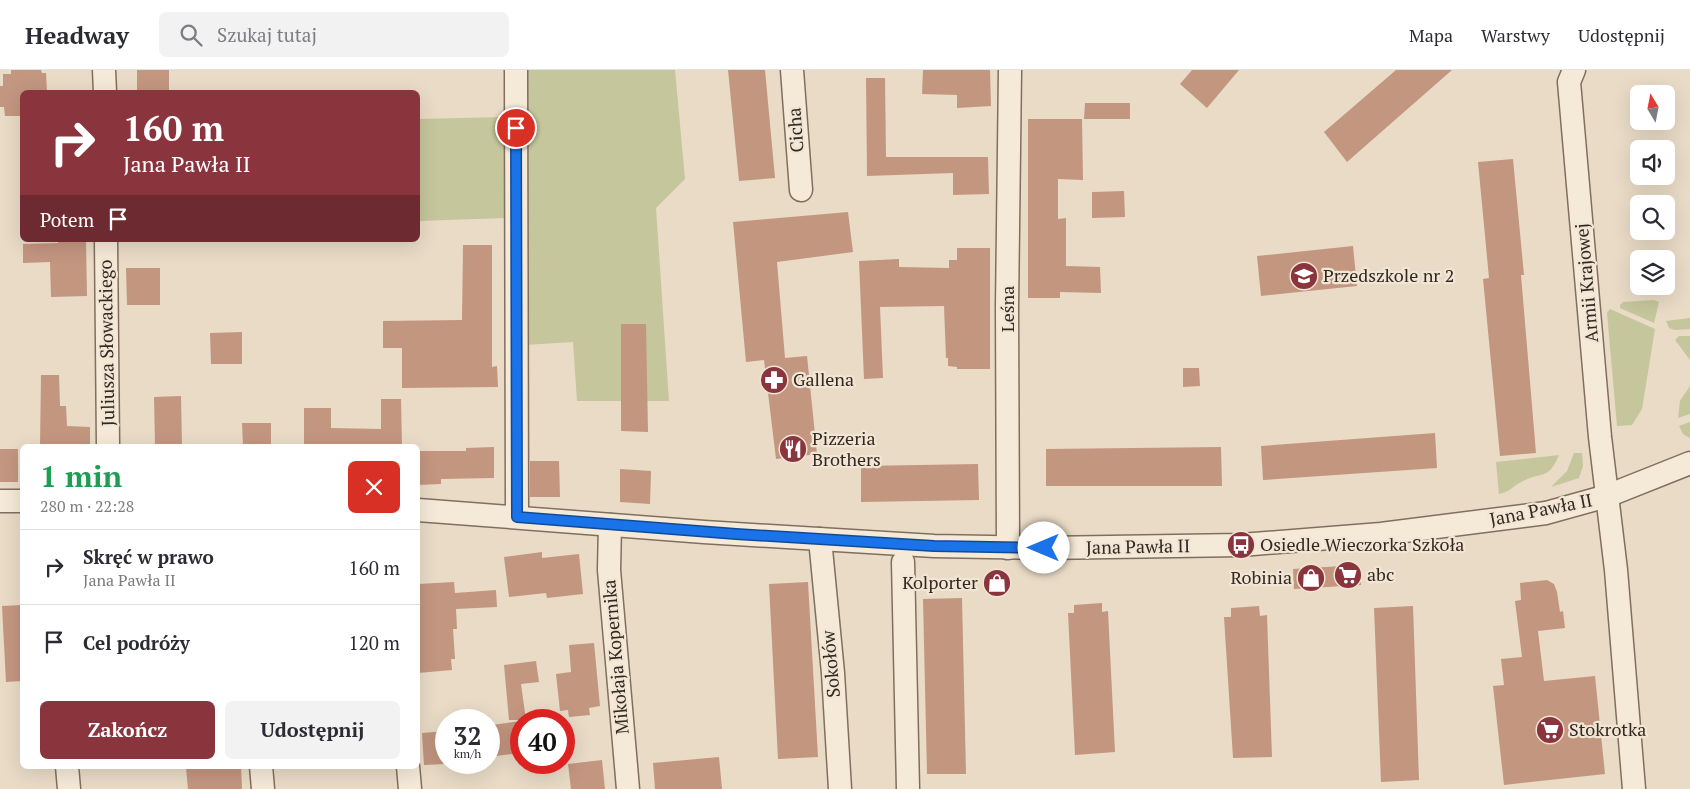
<!DOCTYPE html>
<html lang="pl">
<head>
<meta charset="utf-8">
<style>
  body { margin:0; font-family:"PT Serif",serif; background:#f2f2f3; color:#2b2b33; height:100vh; display:flex; flex-direction:column; font-size:19px; white-space:nowrap }
  * { box-sizing:border-box; margin:0 }
  p { font-size:16px; color:#7c7c81 }
  .icon { flex:none; width:28px; height:28px; fill:none; stroke:currentColor; stroke-width:2; stroke-linecap:round; stroke-linejoin:round }
  .map { position:relative; flex:1; overflow:hidden }
  .drawer { position:absolute; left:20px; top:374px; width:400px; height:325px; display:flex; flex-direction:column; background:#fff; border-radius:8px; box-shadow:0 5px 20px #0002 }
  .drawer>* { flex:none }
  .banner { position:absolute; left:20px; top:20px; width:400px; height:152px; border-radius:8px; box-shadow:0 5px 20px #0002; background:#8a353e; color:#fff; overflow:hidden }
  .needle { width:32px; rotate:350deg }
  .controls { position:absolute; left:1630px; top:15px; display:grid; gap:10px }
  .controls a { display:grid; place-items:center; width:45px; height:45px; border-radius:8px; background:#fff; box-shadow:0 5px 20px #0002; font-size:25px }
  .speed { position:absolute; left:435px; top:639px; display:flex; gap:10px; font-size:25px; font-weight:700; text-align:center }
  .speed>* { display:grid; place-content:center; width:65px; height:65px; border-radius:50%; background:#fff; box-shadow:0 5px 20px #0002; line-height:1 }
  .speed small { font-size:12px; font-weight:400 }
  .speed .limit { border:8px solid #d22; background:#fff; color:#111 }
  .pin { position:absolute; display:grid; place-items:center; width:42px; height:42px; color:#fff; margin:-21px; border:2px solid #fff; border-radius:50%; box-shadow:0 1px 5px #0007 }
  .me { position:absolute; width:55px; margin:-28px; rotate:270deg; stroke-linejoin:round; filter:drop-shadow(0 0 4px #0008) }
  .turn { display:flex; align-items:center; gap:18px; height:105px; padding:0 20px; font-size:22px }
  .turn .icon { width:65px; height:65px; stroke-width:2.5 }
  .turn b { display:block; font-size:35px; line-height:42px }
  .then { display:flex; align-items:center; height:48px; padding:0 20px; background:#0003; gap:10px; font-size:19px }
  .round { display:grid; place-items:center; flex:none; width:52px; height:52px; border-radius:8px; background:#f2f2f3 }
  .headline { display:flex; align-items:center; justify-content:space-between; height:85px; padding:0 20px }
  h1 { font-size:30px; font-weight:600; line-height:38px; color:#1e9e55 }
  .button { display:flex; gap:10px; margin-top:auto; padding:10px 20px }
  .button a { flex:1; height:58px; border-radius:8px; background:#8a353e; color:#fff; font-size:20px; font-weight:600; line-height:58px; text-align:center }
  .button a+a { background:#f2f2f3; color:#2b2b33 }
  ul { padding:0; list-style:none }
  li { display:flex; align-items:center; gap:15px; height:75px; padding:0 20px; border-top:1px solid #e1e1e2 }
  li div { flex:1 }
  li b { display:block; font-size:19px }
  li em { font-style:normal }
  header { display:flex; align-items:center; gap:30px; box-sizing:border-box; height:70px; padding:0 25px; background:#fff; border-bottom:1px solid #e1e1e2 }
  header strong { font-size:24px }
  nav { display:flex; gap:28px; margin-inline-start:auto; font-size:18px }
  .search { width:350px; height:45px; background:#f2f2f3; display:flex; align-items:center; gap:12px; box-sizing:border-box; padding:0 18px; border-radius:8px; color:#7c7c81; font-size:19px }
  .map>svg:first-child { display:block }
</style>
</head>
<body>
<header>
<strong>Headway</strong>
<div class="search"><svg class="icon" aria-label="search" viewBox="0 0 24 24"><circle cx="10" cy="10" r="6"/><path d="M15 15l6 6"/></svg>Szukaj tutaj</div>
<nav><a>Mapa</a><a>Warstwy</a><a>Udostępnij</a></nav>
</header>
<div class="map">
<svg width="1690" height="719" viewBox="0 0 1690 719">
  <rect width="100%" height="100%" fill="#e9dbc6"/>
  <g fill="#c5c69b">
    <polygon points="505,0 675,0 685,109 656,138 669,331 577,331 573,272 507,276 506,148 418,151 418,49 505,47"/>
    <polygon points="1654,230 1659,232 1654,253 1620,238 1620,235 1623,232"/>
    <polygon points="1610,239 1655,259 1642,339 1632,355 1617,356 1607,243"/>
    <polygon points="1690,248 1690,259 1675,260 1669,258 1666,251"/>
    <polygon points="1679,266 1690,266 1690,290 1675,270"/>
    <polygon points="1690,316 1690,344 1678,348 1680,331"/>
    <polygon points="1690,352 1690,368 1683,364 1679,356"/>
    <polygon points="1574,383 1582,383 1583,396 1579,408 1551,417 1567,401"/>
    <path d="M1559 385C1548 411 1542 401 1523 411 1514 415 1509 423 1499 424L1496 392Z"/>
  </g>
  <g fill="#c39680">
    <polygon points="11,0 41,0 42,3 46,3 47,22 22,22 22,46 5,46 4,37 0,37 0,16 3,16 3,4 11,4"/>
    <rect x="137" y="0" width="32" height="22"/>
    <polygon points="728,0 765,0 775,108 739,111"/>
    <polygon points="923,0 990,0 991,36 957,38 957,25 922,24"/>
    <polygon points="1192,0 1239,0 1207,38 1180,14"/>
    <polygon points="1396,0 1452,0 1347,92 1324,62"/>
    <polygon points="866,8 885,8 886,87 988,87 989,124 953,125 953,103 867,106"/>
    <polygon points="1085,33 1130,33 1130,49 1084,49"/>
    <polygon points="1028,49 1082,49 1083,110 1058,109 1058,149 1066,148 1066,196 1100,197 1101,223 1060,222 1060,228 1028,228"/>
    <polygon points="1513,89 1524,205 1521,205 1536,383 1500,386 1483,209 1489,208 1478,92"/>
    <polygon points="1124,121 1125,147 1092,148 1092,122"/>
    <polygon points="848,142 853,182 777,192 785,288 807,286 817,384 776,389 764,290 746,292 733,152"/>
    <polygon points="58,170 86,170 87,226 51,227 50,192 23,193 23,174 58,173"/>
    <polygon points="463,175 492,175 492,297 497,296 498,317 402,318 402,278 383,278 383,251 462,250"/>
    <polygon points="1353,176 1357,216 1261,226 1257,186"/>
    <polygon points="957,178 990,178 990,299 957,299 957,297 948,296 948,288 946,288 944,236 880,237 883,308 864,309 859,191 899,189 899,197 949,198 949,190 957,190"/>
    <polygon points="126,198 160,198 160,235 127,235"/>
    <polygon points="621,254 646,254 648,362 621,361"/>
    <polygon points="242,262 242,294 211,294 210,263"/>
    <polygon points="1183,298 1199,298 1200,316 1183,317"/>
    <polygon points="41,305 59,305 60,336 66,336 67,356 90,357 90,376 40,376"/>
    <polygon points="181,326 182,376 155,376 154,327"/>
    <polygon points="381,329 401,329 402,376 304,376 304,338 331,338 331,358 381,359"/>
    <polygon points="242,353 271,353 271,376 243,376"/>
    <polygon points="1435,363 1437,398 1263,410 1261,376"/>
    <polygon points="494,377 494,408 441,409 441,414 418,415 418,381 466,381 466,378"/>
    <polygon points="1221,377 1222,416 1046,416 1046,379"/>
    <rect x="0" y="379" width="18" height="33"/>
    <polygon points="530,391 559,391 560,427 530,427"/>
    <polygon points="978,394 979,430 861,432 861,396"/>
    <polygon points="620,399 651,401 650,434 620,432"/>
    <polygon points="542,482 542,488 579,484 583,524 547,528 546,523 509,527 504,487"/>
    <polygon points="1359,495 1361,515 1294,519 1293,499"/>
    <polygon points="1547,510 1554,514 1557,522 1560,542 1563,541 1565,558 1538,561 1544,611 1595,606 1605,704 1504,715 1493,616 1504,615 1501,589 1522,587 1515,531 1521,530 1520,513"/>
    <polygon points="454,512 455,523 496,520 497,537 456,539 457,559 453,559 455,589 451,589 452,600 418,603 418,514"/>
    <polygon points="808,512 818,687 778,689 769,514"/>
    <polygon points="962,528 966,704 927,704 923,529"/>
    <polygon points="1102,533 1102,542 1108,541 1115,682 1075,685 1068,543 1074,543 1074,535"/>
    <polygon points="22,535 22,611 6,612 2,536"/>
    <polygon points="1259,536 1260,546 1267,545 1272,687 1233,688 1224,547 1231,547 1231,538"/>
    <polygon points="1413,536 1419,710 1381,712 1374,538"/>
    <polygon points="594,573 600,636 589,638 590,645 569,647 568,640 560,641 556,604 571,602 569,575"/>
    <polygon points="536,591 539,612 521,614 526,650 509,650 504,595"/>
    <polygon points="521,651 521,683 496,686 492,655"/>
    <polygon points="446,661 446,694 424,695 422,663"/>
    <polygon points="719,687 722,719 655,719 653,693"/>
    <polygon points="602,690 605,719 571,719 568,694"/>
    <polygon points="241,696 242,719 188,719 186,698"/>
  </g>
  <g fill="none" stroke-linecap="round" stroke-linejoin="round">
    <defs>
      <g id="minor">
        <polyline points="104,0 105,22"/>
        <polyline points="516,0 517,447"/>
        <polyline points="792,0 801,120"/>
        <polyline points="1574,0 1569,12 1600,367 1616,500 1634,719"/>
        <polyline points="106,170 108,376"/>
        <polyline points="0,431 22,431"/>
        <polyline points="418,440 704,462 934,476 1044,478 1241,475 1381,464 1546,443 1607,426 1690,393"/>
        <polyline points="610,455 609,500 628,719"/>
        <polyline points="820,469 833,603 840,719"/>
        <polyline points="1008,478 1007,237 1010,0"/>
        <polyline points="903,492 908,719"/>
        <polyline points="67,696 69,719"/>
        <polyline points="261,696 263,719"/>
        <polyline points="408,696 410,719"/>
      </g>
    </defs>
    <use href="#minor" stroke="#826e5e" stroke-width="25"/>
    <use href="#minor" stroke="#f5ead8" stroke-width="22"/>
  </g>
  <g fill="none" stroke-linecap="round" stroke-linejoin="round">
    <defs>
      <polyline id="route" points="516,58 517,447 736,464 934,476 1044,478"/>
    </defs>
    <use href="#route" stroke="#114b97" stroke-width="12"/>
    <use href="#route" stroke="#1a73e8" stroke-width="9"/>
  </g>
  <defs>
    <symbol id="school-disc" viewBox="-11 -11 22 22"><circle r="9.5" fill="#8a353e" stroke="#f1e6d5"/><path d="M0-5L7-2L0 1L-7-2ZM-4 1L0 2.5L4 1V4Q0 6-4 4Z" fill="#fff"/></symbol>
    <symbol id="pharmacy-disc" viewBox="-11 -11 22 22"><circle r="9.5" fill="#8a353e" stroke="#f1e6d5"/><path d="M-2-6h4v4h4v4h-4v4h-4v-4h-4v-4h4Z" fill="#fff"/></symbol>
    <symbol id="restaurant-disc" viewBox="-11 -11 22 22"><circle r="9.5" fill="#8a353e" stroke="#f1e6d5"/><path d="M-5-6h1v4h1v-4h1v4h1v-4h1v5L-1.5 .5V6h-2V.5L-5-1ZM5-6V6H3V1.5H1.5Q1.5-4 5-6Z" fill="#fff"/></symbol>
    <symbol id="bus-disc" viewBox="-11 -11 22 22"><circle r="9.5" fill="#8a353e" stroke="#f1e6d5"/><path d="M-5-6H5V4H4V6H2V4H-2V6H-4V4H-5ZM-3.5-4V0h7V-4ZM-3.5 1.2v1.5H-2V1.2ZM2 1.2v1.5H3.5V1.2Z" fill="#fff"/></symbol>
    <symbol id="supermarket-disc" viewBox="-11 -11 22 22"><circle r="9.5" fill="#8a353e" stroke="#f1e6d5"/><path d="M-6-5.5h2.5l.6 2H6L4.5 2H-2.5L-4.4-4H-6ZM-1.5 3.2a1.3 1.3 0 1 0 .1 0ZM3 3.2a1.3 1.3 0 1 0 .1 0Z" fill="#fff"/></symbol>
    <symbol id="shop-disc" viewBox="-11 -11 22 22"><circle r="9.5" fill="#8a353e" stroke="#f1e6d5"/><path d="M-5-2.5h2.3a2.7 3.5 0 0 1 5.4 0H5L5.5 6h-11ZM-1.5-2.5h3a1.5 2.3 0 0 0-3 0Z" fill="#fff"/></symbol>
  </defs>
  <g fill-rule="evenodd">
    <use href="#school-disc" x="1288" y="190" width="32" height="32"/>
    <use href="#pharmacy-disc" x="758" y="294" width="32" height="32"/>
    <use href="#restaurant-disc" x="777" y="363" width="32" height="32"/>
    <use href="#bus-disc" x="1225" y="459" width="32" height="32"/>
    <use href="#supermarket-disc" x="1332" y="489" width="32" height="32"/>
    <use href="#shop-disc" x="1295" y="492" width="32" height="32"/>
    <use href="#shop-disc" x="981" y="497" width="32" height="32"/>
    <use href="#supermarket-disc" x="1534" y="644" width="32" height="32"/>
  </g>
  <g text-anchor="middle" stroke-width="4.5" stroke-linejoin="round" paint-order="stroke">
    <g font-size="18" fill="#342820" stroke="#f1e6d5">
      <text transform="translate(796 60) rotate(-94)" y="6">Cicha</text>
      <text transform="translate(1587 213) rotate(-95)" y="6">Armii Krajowej</text>
      <text transform="translate(1008 239) rotate(-90)" y="6">Leśna</text>
      <text transform="translate(107 273) rotate(-91)" y="6">Juliusza Słowackiego</text>
      <text transform="translate(1541 440) rotate(-11)" y="6">Jana Pawła II</text>
      <text transform="translate(1138 477) rotate(-1)" y="6">Jana Pawła II</text>
      <text transform="translate(616 587) rotate(-95)" y="6">Mikołaja Kopernika</text>
      <text transform="translate(831 594) rotate(-95)" y="6">Sokołów</text>
    </g>
    <g font-size="18" fill="#342820" stroke="#f1e6d5" text-anchor="start">
      <text x="1323" y="212">Przedszkole nr 2</text>
      <text x="793" y="316">Gallena</text>
      <text x="812" y="375">Pizzeria<tspan x="812" dy="21">Brothers</tspan></text>
      <text x="1260" y="481">Osiedle Wieczorka Szkoła</text>
      <text x="1367" y="511">abc</text>
      <text x="1292" y="514" text-anchor="end">Robinia</text>
      <text x="978" y="519" text-anchor="end">Kolporter</text>
      <text x="1569" y="666">Stokrotka</text>
    </g>
  </g>
</svg>
<div class="controls">
<a><svg class="needle" viewBox="-14 -14 28 28"><path d="M0-13l5 13h-10z" fill="#e53935"/><path d="M0 13l5-13h-10z" fill="#7c7c81"/></svg></a>
<a><svg class="icon" aria-label="sound" viewBox="0 0 24 24"><path d="M4 9h4l5-4v14l-5-4H4zM17 9q2 3 0 6"/></svg></a>
<a><svg class="icon" aria-label="search" viewBox="0 0 24 24"><circle cx="10" cy="10" r="6"/><path d="M15 15l6 6"/></svg></a>
<a><svg class="icon" aria-label="layers" viewBox="0 0 24 24"><path d="M12 4l9 5-9 5-9-5zM3 14l9 5 9-5"/></svg></a>
</div>
<div class="speed"><div>32<small>km/h</small></div><div class="limit">40</div></div>
<div class="pin" style="left:516px;top:58px;background:#d93025"><svg class="icon" aria-label="arrive" viewBox="0 0 24 24"><path d="M6 21V4h12l-3 4 3 4H6"/></svg></div>
<svg class="me" style="left:1044px;top:478px" viewBox="-20 -20 40 40"><circle r="19" fill="#fff"/><path d="M0-13L10 11 0 6-10 11z" fill="#1a73e8"/></svg>
<div class="banner">
<div class="turn"><svg class="icon" aria-label="right" viewBox="0 0 24 24"><path d="M7 20v-9h11M14 6l5 5-5 5"/></svg><div><b>160 m</b>Jana Pawła II</div></div>
<div class="then">Potem<svg class="icon" aria-label="arrive" viewBox="0 0 24 24"><path d="M6 21V4h12l-3 4 3 4H6"/></svg></div>
</div>
<section class="drawer">
<div class="headline"><div><h1>1 min</h1><p>280 m · 22:28</p></div><a class="round" style="background:#d93025;color:#fff"><svg class="icon" aria-label="close" viewBox="0 0 24 24"><path d="M6 6l12 12M18 6L6 18"/></svg></a></div>
<ul>
<li><svg class="icon" aria-label="right" viewBox="0 0 24 24"><path d="M7 20v-9h11M14 6l5 5-5 5"/></svg><div><b>Skręć w prawo</b><p>Jana Pawła II</p></div><em>160 m</em></li>
<li><svg class="icon" aria-label="arrive" viewBox="0 0 24 24"><path d="M6 21V4h12l-3 4 3 4H6"/></svg><div><b>Cel podróży</b></div><em>120 m</em></li>
</ul>
<div class="button"><a>Zakończ</a><a>Udostępnij</a></div>
</section>
</div>
</body>
</html>
